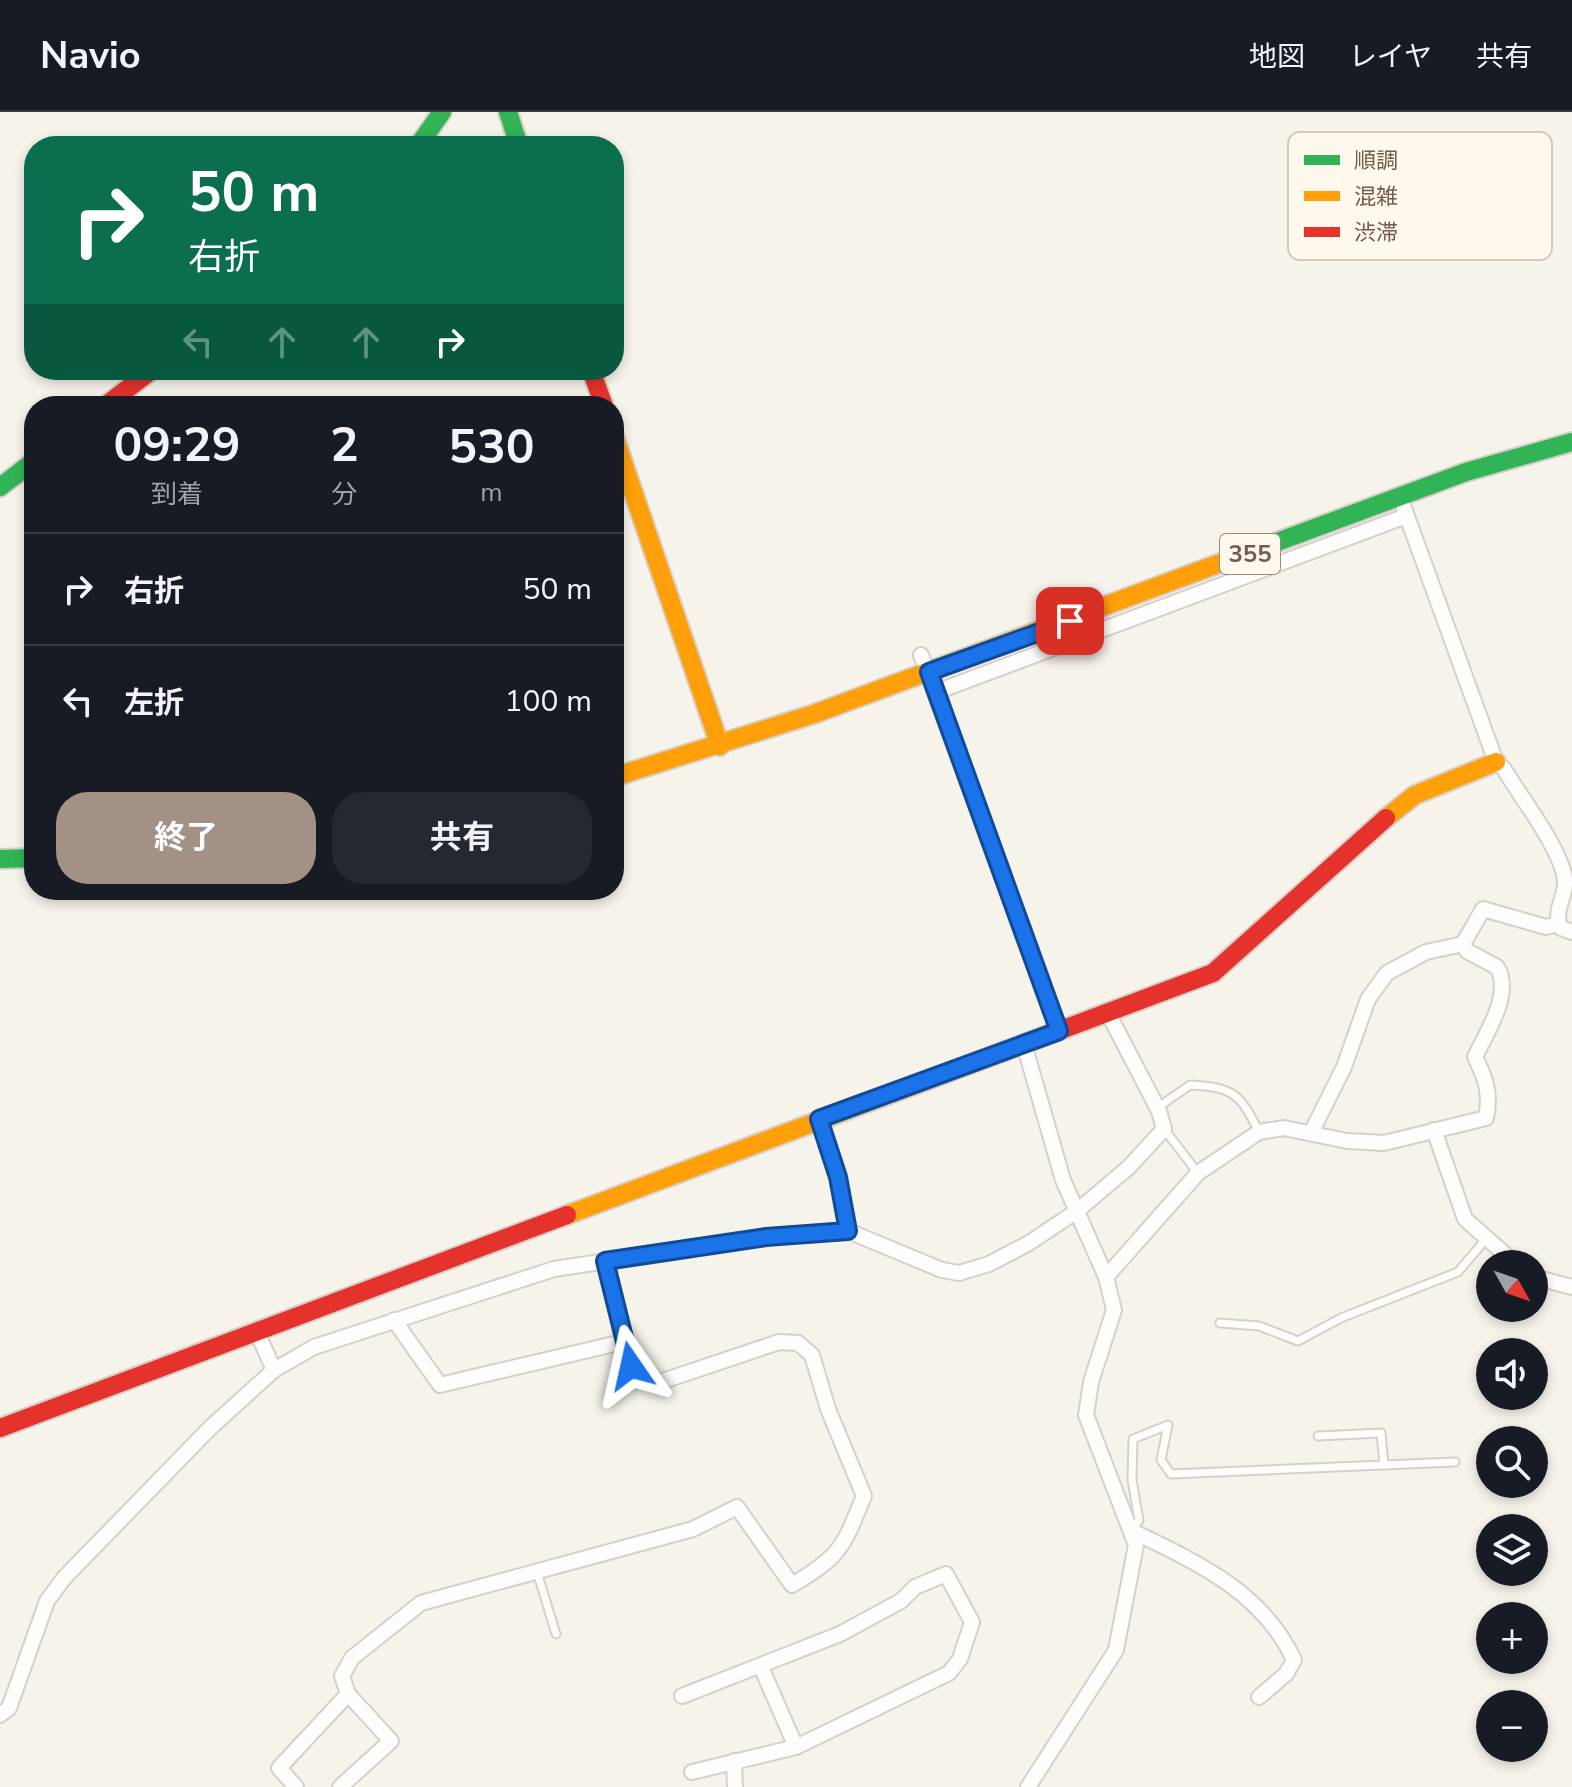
<!DOCTYPE html>
<html lang="ja">
<head>
<meta charset="utf-8">
<style>
  body { margin:0; font-family:"Nunito Sans","Noto Sans JP",sans-serif; background:#242831; color:#f1f3f6; height:100vh; display:flex; flex-direction:column; font-size:30px; white-space:nowrap }
  * { box-sizing:border-box; margin:0 }
  p { font-size:26px; color:#9ea1a6 }
  .icon { flex:none; width:44px; height:44px; fill:none; stroke:currentColor; stroke-width:2; stroke-linecap:round; stroke-linejoin:round }
  .map { position:relative; flex:1; overflow:hidden }
  .details { position:absolute; left:24px; top:284px; width:600px; height:504px; display:flex; flex-direction:column; background:#171b24; border-radius:32px; box-shadow:0 4px 12px #0003 }
  .details>* { flex:none }
  .hud { position:absolute; left:24px; top:24px; width:600px; height:244px; border-radius:32px; box-shadow:0 4px 12px #0003; background:#0b6e4f; color:#fff; overflow:hidden }
  .needle { width:52px; rotate:130deg }
  .tools { position:absolute; left:1476px; top:1138px; display:grid; gap:16px }
  .tools a { display:grid; place-items:center; width:72px; height:72px; border-radius:50%; background:#171b24; box-shadow:0 4px 12px #0003; font-size:40px }
  .pin { position:absolute; display:grid; place-items:center; width:68px; height:68px; color:#fff; margin:-34px; border-radius:16px; box-shadow:0 4px 12px #0006 }
  .me { position:absolute; width:88px; margin:-44px; rotate:349deg; stroke-linejoin:round; filter:drop-shadow(0 0 6px #0008) }
  .turn { display:flex; align-items:center; gap:28px; height:168px; padding:0 32px; font-size:36px }
  .turn .icon { width:104px; height:104px; stroke-width:2.5 }
  .turn b { display:block; font-size:56px; line-height:68px }
  .lanes { display:flex; align-items:center; height:76px; padding:0 32px; background:#0003; justify-content:center; gap:40px; direction:ltr }
  .lanes .off { opacity:.35 }
  .eta { display:flex; justify-content:space-evenly; align-items:center; height:136px; text-align:center }
  .eta b { font-size:48px; font-weight:700; line-height:56px }
  .button { display:flex; gap:16px; margin-top:auto; padding:16px 32px }
  .button a { flex:1; height:92px; border-radius:32px; background:#a29184; color:#fff; font-size:32px; font-weight:700; line-height:92px; text-align:center }
  .button a+a { background:#242831; color:#f1f3f6 }
  ul { padding:0; list-style:none }
  li { display:flex; align-items:center; gap:24px; height:112px; padding:0 32px; border-top:2px solid #363941 }
  li div { flex:1 }
  li b { display:block; font-size:30px }
  li em { font-style:normal }
  header { display:flex; align-items:center; gap:48px; box-sizing:border-box; height:112px; padding:0 40px; background:#171b24; border-bottom:2px solid #363941 }
  header strong { font-size:38px }
  nav { display:flex; gap:44px; margin-inline-start:auto; font-size:28px }
  .map>svg:first-child { display:block }
</style>
</head>
<body>
<header>
<strong>Navio</strong>
<nav><a>地図</a><a>レイヤ</a><a>共有</a></nav>
</header>
<div class="map">
<svg width="1572" height="1675" viewBox="0 0 1572 1675">
  <rect width="100%" height="100%" fill="#f6f3eb"/>
  <g fill="none" stroke-linecap="round" stroke-linejoin="round">
    <defs>
      <g id="lane">
        <path d="M1157 996 1190 973C1234 975 1240 982 1259 1020"/>
        <polyline points="1164,1017 1198,1061"/>
        <polyline points="1220,1211 1259,1214 1298,1229 1341,1206 1458,1160 1486,1127"/>
        <polyline points="1318,1324 1381,1321 1384,1353"/>
        <polyline points="1132,1419 1139,1408 1132,1368 1133,1327 1168,1313 1161,1348 1171,1362 1455,1350"/>
        <polyline points="537,1460 556,1522"/>
      </g>
      <g id="street">
        <path d="M1404 396 1496 650 1504 657C1521 686 1560 735 1565 767 1567 784 1552 799 1561 816L1572 820"/>
        <polyline points="921,543 1059,919"/>
        <polyline points="936,580 1406,404"/>
        <polyline points="1024,932 1063,1068 1106,1165 1114,1198 1091,1270 1086,1303 1136,1433 1116,1538 1028,1675"/>
        <polyline points="819,1007 838,1065 848,1119"/>
        <polyline points="1434,1018 1465,1107 1516,1152"/>
        <polyline points="1311,1021 1344,955 1368,887 1387,861 1426,840 1463,832 1483,797 1546,815 1559,812"/>
        <path d="M1106 1165 1198 1061 1259 1020 1284 1016 1347 1029 1384 1031 1486 1006C1491 982 1486 967 1475 945 1486 921 1513 882 1497 855L1467 839 1463 832"/>
        <polyline points="1534,1165 1572,1175"/>
        <polyline points="394,1208 440,1273 627,1229"/>
        <polyline points="257,1220 274,1258"/>
        <path d="M1132 1419C1196 1450 1263 1480 1294 1548L1286 1562 1259 1585"/>
        <polyline points="761,1555 796,1635"/>
        <polyline points="682,1584 840,1522 901,1489 915,1475 946,1462 972,1510 960,1547 949,1561 796,1635 692,1660"/>
        <polyline points="0,1603 9,1596 47,1489 64,1466 210,1316 274,1258 314,1235 554,1157 766,1125 848,1119 942,1158 959,1161 989,1152 1029,1131 1077,1099 1129,1055 1164,1017 1159,999 1108,901"/>
        <polyline points="734,1649 735,1675"/>
        <polyline points="296,1675 279,1656 348,1582"/>
        <path d="M340 1675 391 1629 348 1582 342 1564 352 1546 421 1491 693 1417 737 1395 792 1473C841 1444 843 1435 864 1384L828 1297 812 1243 798 1231 779 1230 657 1271 642 1268 631 1254 605 1149"/>
      </g>
      <g id="fast">
        <polyline points="508,0 519,34"/>
        <polyline points="418,34 442,0"/>
        <polyline points="0,375 34,349"/>
        <polyline points="1258,437 1466,360 1572,330"/>
        <polyline points="0,747 34,746"/>
      </g>
      <g id="slow">
        <polyline points="614,324 720,634"/>
        <polyline points="614,665 814,602 1258,437"/>
        <polyline points="1386,706 1415,683 1496,650"/>
        <polyline points="567,1103 1005,939"/>
      </g>
      <g id="jam">
        <polyline points="591,258 604,294"/>
        <polyline points="105,294 152,258"/>
        <polyline points="1005,939 1213,861 1386,706"/>
        <polyline points="0,1316 567,1103"/>
      </g>
    </defs>
    <use href="#lane" stroke="#d6d0c9" stroke-width="11"/>
    <use href="#street" stroke="#d6d0c9" stroke-width="18"/>
    <use href="#fast" stroke="#d6cfc8" stroke-width="22"/>
    <use href="#slow" stroke="#d6cfc8" stroke-width="22"/>
    <use href="#jam" stroke="#d6cfc8" stroke-width="22"/>
    <use href="#lane" stroke="#fefdfc" stroke-width="7"/>
    <use href="#street" stroke="#fefdfc" stroke-width="14"/>
    <use href="#fast" stroke="#30b455" stroke-width="18"/>
    <use href="#slow" stroke="#ff9f0a" stroke-width="18"/>
    <use href="#jam" stroke="#e5322d" stroke-width="18"/>
  </g>
  <g fill="none" stroke-linecap="round" stroke-linejoin="round">
    <defs>
      <polyline id="route" points="631,1254 605,1149 766,1125 848,1119 838,1065 819,1007 1059,919 929,560 1070,509"/>
    </defs>
    <use href="#route" stroke="#114b97" stroke-width="20"/>
    <use href="#route" stroke="#1a73e8" stroke-width="14"/>
  </g>
  <g text-anchor="middle" stroke-width="6" stroke-linejoin="round" paint-order="stroke">
    <rect fill="#fef8ed" stroke="#9d8b7c" stroke-width="2" x="1220" y="422" width="60" height="40" rx="6"/>
    <g font-size="24" font-weight="bold" fill="#745c4c">
      <text x="1250" y="450">355</text>
    </g>
  </g>
  <rect x="1288" y="20" width="264" height="128" rx="12" fill="#fef8ed" stroke="#d5c9bd" stroke-width="2"/>
  <rect x="1304" y="43" width="36" height="10" fill="#30b455"/>
  <rect x="1304" y="79" width="36" height="10" fill="#ff9f0a"/>
  <rect x="1304" y="115" width="36" height="10" fill="#e5322d"/>
  <g font-size="22" fill="#745c4c">
    <text x="1354" y="56">順調</text>
    <text x="1354" y="92">混雑</text>
    <text x="1354" y="128">渋滞</text>
  </g>
</svg>
<div class="tools">
<a><svg class="needle" viewBox="-14 -14 28 28"><path d="M0-13l5 13h-10z" fill="#e53935"/><path d="M0 13l5-13h-10z" fill="#9ea1a6"/></svg></a>
<a><svg class="icon" aria-label="sound" viewBox="0 0 24 24"><path d="M4 9h4l5-4v14l-5-4H4zM17 9q2 3 0 6"/></svg></a>
<a><svg class="icon" aria-label="search" viewBox="0 0 24 24"><circle cx="10" cy="10" r="6"/><path d="M15 15l6 6"/></svg></a>
<a><svg class="icon" aria-label="layers" viewBox="0 0 24 24"><path d="M12 4l9 5-9 5-9-5zM3 14l9 5 9-5"/></svg></a>
<a>+</a>
<a>−</a>
</div>
<div class="pin" style="left:1070px;top:509px;background:#d93025"><svg class="icon" aria-label="arrive" viewBox="0 0 24 24"><path d="M6 21V4h12l-3 4 3 4H6"/></svg></div>
<svg class="me" style="left:631px;top:1254px" viewBox="-20 -20 40 40"><path d="M0-17L14 15 0 8-14 15z" fill="#1a73e8" stroke="#fff" stroke-width="4"/></svg>
<div class="hud">
<div class="turn"><svg class="icon" aria-label="right" viewBox="0 0 24 24"><path d="M7 20v-9h11M14 6l5 5-5 5"/></svg><div><b>50 m</b>右折</div></div>
<div class="lanes"><svg class="icon off" aria-label="left" viewBox="0 0 24 24"><path d="M17 20v-9H6M10 6l-5 5 5 5"/></svg><svg class="icon off" aria-label="ahead" viewBox="0 0 24 24"><path d="M12 20V5M6 11l6-6 6 6"/></svg><svg class="icon off" aria-label="ahead" viewBox="0 0 24 24"><path d="M12 20V5M6 11l6-6 6 6"/></svg><svg class="icon" aria-label="right" viewBox="0 0 24 24"><path d="M7 20v-9h11M14 6l5 5-5 5"/></svg></div>
</div>
<section class="details">
<div class="eta">
<div><b>09:29</b><p>到着</p></div>
<div><b>2</b><p>分</p></div>
<div><b>530</b><p>m</p></div>
</div>
<ul>
<li><svg class="icon" aria-label="right" viewBox="0 0 24 24"><path d="M7 20v-9h11M14 6l5 5-5 5"/></svg><div><b>右折</b></div><em>50 m</em></li>
<li><svg class="icon" aria-label="left" viewBox="0 0 24 24"><path d="M17 20v-9H6M10 6l-5 5 5 5"/></svg><div><b>左折</b></div><em>100 m</em></li>
</ul>
<div class="button"><a>終了</a><a>共有</a></div>
</section>
</div>
</body>
</html>
